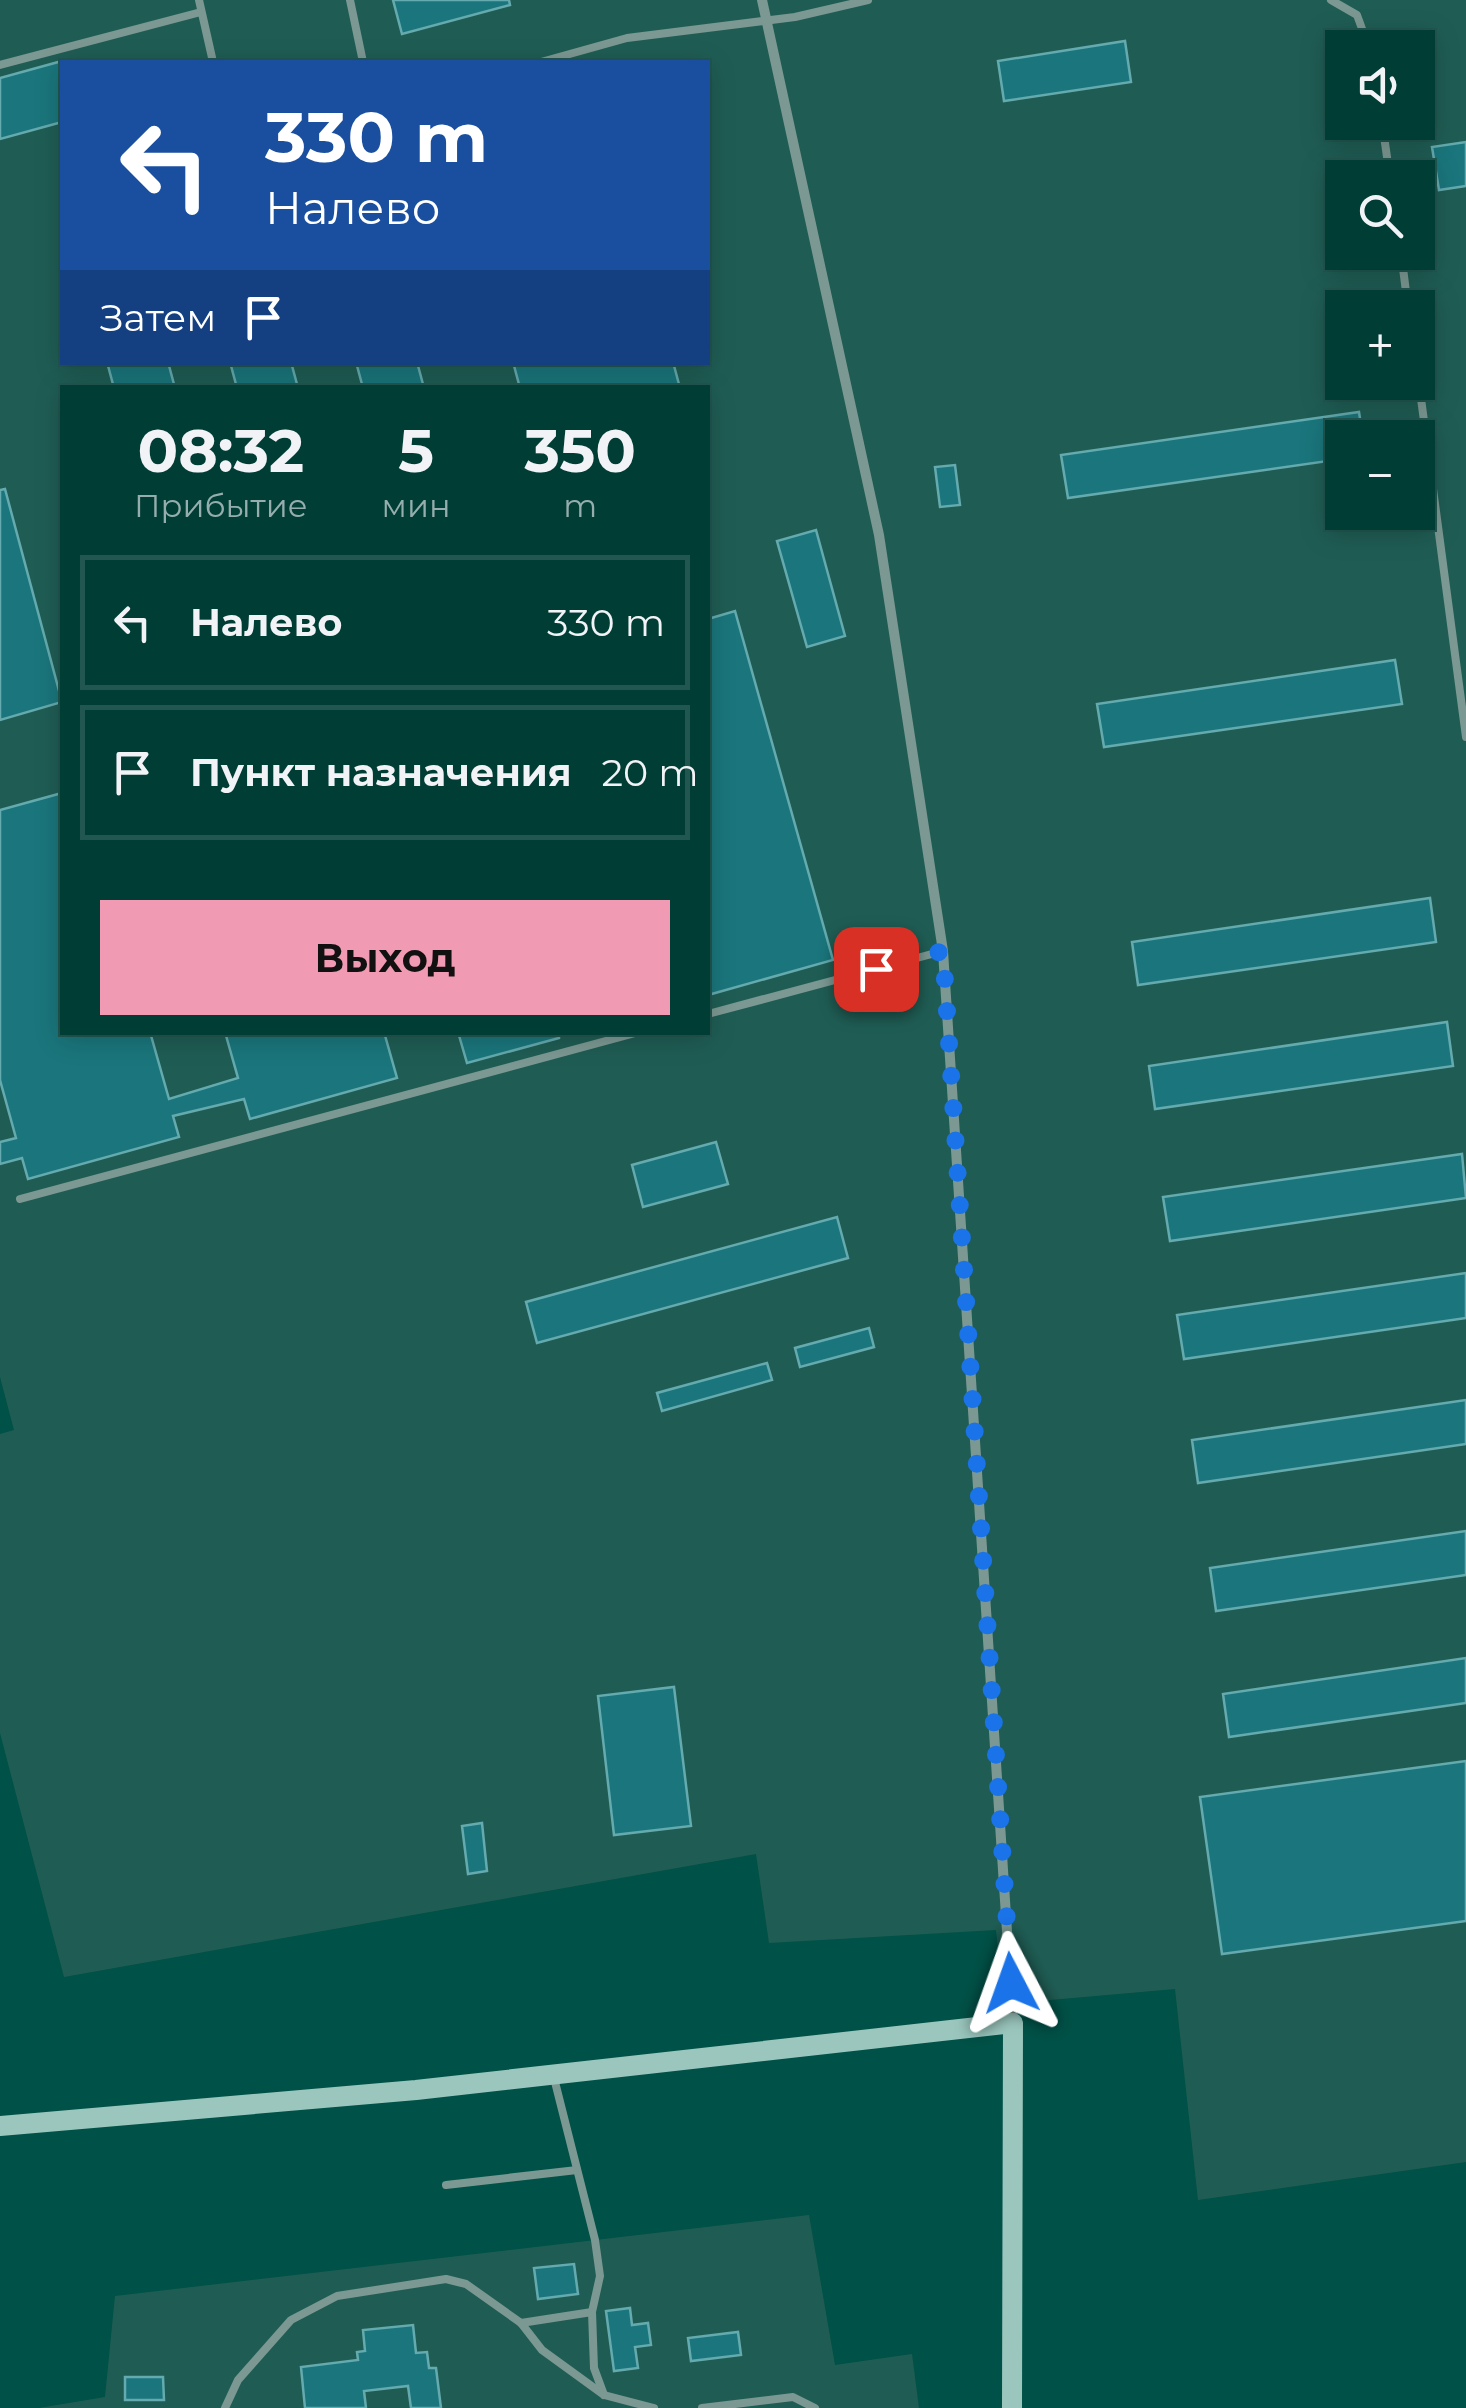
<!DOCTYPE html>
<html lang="ru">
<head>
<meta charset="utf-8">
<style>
  body { margin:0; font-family:Montserrat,sans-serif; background:#0e4841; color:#f1f3f6; height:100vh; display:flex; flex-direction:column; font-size:38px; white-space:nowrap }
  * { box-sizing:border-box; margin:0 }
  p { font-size:32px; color:#95aead }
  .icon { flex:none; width:55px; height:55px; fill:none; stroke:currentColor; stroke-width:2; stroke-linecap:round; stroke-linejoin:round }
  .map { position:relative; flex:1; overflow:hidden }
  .details { position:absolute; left:60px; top:385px; width:650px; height:650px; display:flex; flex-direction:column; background:#003d35; border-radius:0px; box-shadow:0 5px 25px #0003,0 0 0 2px #225650 }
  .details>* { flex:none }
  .hud { position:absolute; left:60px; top:60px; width:650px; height:305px; border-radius:0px; box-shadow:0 5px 25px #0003,0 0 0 2px #225650; background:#1a4fa0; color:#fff; overflow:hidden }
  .buttons { position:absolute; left:1325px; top:30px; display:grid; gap:20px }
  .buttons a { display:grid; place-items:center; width:110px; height:110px; border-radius:0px; background:#003d35; box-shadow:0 5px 25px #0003,0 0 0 2px #225650; font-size:50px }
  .pin { position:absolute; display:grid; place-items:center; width:85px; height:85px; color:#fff; margin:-42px; border-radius:20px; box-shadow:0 5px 15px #0006 }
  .me { position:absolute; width:110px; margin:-55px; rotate:356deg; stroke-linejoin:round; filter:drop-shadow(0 0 8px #0008) }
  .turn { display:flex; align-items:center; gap:35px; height:210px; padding:0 40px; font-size:45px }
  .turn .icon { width:130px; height:130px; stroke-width:2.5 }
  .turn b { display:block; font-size:70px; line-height:85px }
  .then { display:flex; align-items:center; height:95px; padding:0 40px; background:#0003; gap:20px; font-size:38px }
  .eta { display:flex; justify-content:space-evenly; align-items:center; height:170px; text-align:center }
  .eta b { font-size:60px; font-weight:700; line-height:70px }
  .button { display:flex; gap:20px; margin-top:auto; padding:20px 40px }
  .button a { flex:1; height:115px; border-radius:0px; background:#f19ab3; color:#111; font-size:40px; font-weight:700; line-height:115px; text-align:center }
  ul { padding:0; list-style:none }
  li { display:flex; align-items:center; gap:30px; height:135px; margin:0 20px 15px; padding:0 20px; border:5px solid #225650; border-radius:0px }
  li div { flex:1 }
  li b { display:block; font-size:38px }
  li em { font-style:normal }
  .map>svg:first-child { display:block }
</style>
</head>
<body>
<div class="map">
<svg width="1466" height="2408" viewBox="0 0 1466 2408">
  <rect width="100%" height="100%" fill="#005147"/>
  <g fill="#1f5d54" fill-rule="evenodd">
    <path d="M0 0H1466V2162L1198 2200 1175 1989 1004 2004 996 1930 769 1943 756 1854 64 1977 0 1733V1434L14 1430 0 1377ZM1342 48H1418V122H1342ZM62 62H708V362H62ZM1342 178H1418V252H1342ZM1342 308H1418V382H1342ZM62 388H708V1032H62ZM1342 438H1418V512H1342Z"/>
    <polygon points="809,2215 835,2365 912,2354 919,2408 39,2408 105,2397 115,2296"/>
  </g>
  <g fill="#1a767c" stroke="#64aaae" stroke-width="2.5">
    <polygon points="393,0 509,0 510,5 402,34"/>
    <polygon points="1125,41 1131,82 1004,101 998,61"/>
    <polygon points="62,61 62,122 0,139 0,78"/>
    <polygon points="1466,142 1466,186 1439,190 1432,147"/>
    <polygon points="107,362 168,362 175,388 114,388"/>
    <polygon points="230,362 291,362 298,388 237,388"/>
    <polygon points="356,362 417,362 424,388 363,388"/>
    <polygon points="513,362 673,362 680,388 520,388"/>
    <polygon points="1359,412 1363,438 1342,438 1342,459 1068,498 1061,455"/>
    <polygon points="955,465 960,505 940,507 935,467"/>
    <polygon points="5,489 62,702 0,720 0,490"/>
    <polygon points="816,530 845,636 807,647 777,541"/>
    <polygon points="735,611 833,960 708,995 708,619"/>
    <polygon points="1395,660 1402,704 1104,747 1097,704"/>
    <polygon points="62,793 62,1032 150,1032 169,1099 238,1078 225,1032 384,1032 397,1078 250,1119 244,1099 173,1116 179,1137 28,1179 22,1158 0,1164 0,1142 16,1138 0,1080 0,810"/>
    <polygon points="1430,898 1436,942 1138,985 1132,942"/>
    <polygon points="1447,1022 1453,1066 1155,1109 1149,1066"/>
    <polygon points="458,1032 559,1032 559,1038 467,1063"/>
    <polygon points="716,1142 728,1184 643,1207 632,1165"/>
    <polygon points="1462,1154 1466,1198 1170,1241 1163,1197"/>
    <polygon points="837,1217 848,1258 537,1343 526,1302"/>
    <polygon points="1466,1273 1466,1318 1184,1359 1177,1315"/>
    <polygon points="869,1328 874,1347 800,1367 795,1348"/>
    <polygon points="767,1363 772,1380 662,1411 657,1393"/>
    <polygon points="1466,1400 1466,1444 1198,1483 1192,1440"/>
    <polygon points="1466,1531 1466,1575 1216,1611 1210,1568"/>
    <polygon points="1466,1658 1466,1703 1229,1737 1223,1694"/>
    <polygon points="674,1687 691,1826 614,1835 598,1696"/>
    <polygon points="1466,1761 1466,1921 1222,1954 1200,1797"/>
    <polygon points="482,1823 487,1871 468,1874 462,1826"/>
    <polygon points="574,2264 578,2294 538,2299 534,2268"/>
    <polygon points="630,2308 632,2325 648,2323 651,2345 635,2347 638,2368 614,2371 606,2311"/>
    <polygon points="413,2325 416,2353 427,2352 429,2368 436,2368 441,2408 411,2408 408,2386 364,2391 366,2408 305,2408 301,2367 358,2360 357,2352 365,2351 363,2330"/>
    <polygon points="738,2332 741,2355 691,2361 688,2338"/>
    <polygon points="125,2377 163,2377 164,2400 125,2400"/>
  </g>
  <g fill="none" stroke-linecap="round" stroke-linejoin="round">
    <g stroke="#7c9892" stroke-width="8">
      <polyline points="199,0 213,62"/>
      <polyline points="350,0 363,62"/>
      <polyline points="1331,0 1357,15 1369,48"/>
      <polyline points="541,62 627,38 795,17 868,0"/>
      <polyline points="0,65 201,12"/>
      <polyline points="1382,122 1390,178"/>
      <polyline points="1401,252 1408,308"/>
      <polyline points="1418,376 1466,737"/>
      <polyline points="708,1014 943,951"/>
      <polyline points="20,1199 639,1032"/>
      <polyline points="554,2078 595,2240 600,2276 592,2312 594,2368 604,2395"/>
      <polyline points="446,2185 577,2170"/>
      <polyline points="521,2323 592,2312"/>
      <polyline points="225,2408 238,2380 291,2320 337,2296 446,2279 466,2284 521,2323 542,2350 604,2395 654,2408"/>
      <polyline points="702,2408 793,2397 815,2408"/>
    </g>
    <polyline stroke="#7c9892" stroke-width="10" points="762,0 879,535 943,951 1013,2023"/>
    <polyline stroke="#9ac6bd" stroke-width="20" points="0,2126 416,2090 1013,2023 1012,2408"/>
  </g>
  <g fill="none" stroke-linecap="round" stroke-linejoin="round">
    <polyline stroke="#1a73e8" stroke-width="18" stroke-dasharray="0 32.4" points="876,969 943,951 1011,1983"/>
  </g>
</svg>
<div class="buttons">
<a><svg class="icon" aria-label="sound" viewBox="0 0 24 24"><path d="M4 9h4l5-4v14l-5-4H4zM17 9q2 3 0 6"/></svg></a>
<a><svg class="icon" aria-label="search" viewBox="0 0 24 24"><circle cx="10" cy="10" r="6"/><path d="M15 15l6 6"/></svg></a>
<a>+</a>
<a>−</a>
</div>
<div class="pin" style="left:876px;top:969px;background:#d93025"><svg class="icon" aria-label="arrive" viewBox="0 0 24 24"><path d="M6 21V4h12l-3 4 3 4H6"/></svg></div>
<svg class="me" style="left:1011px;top:1983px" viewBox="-20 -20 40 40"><path d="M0-17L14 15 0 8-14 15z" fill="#1a73e8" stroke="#fff" stroke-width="4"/></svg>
<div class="hud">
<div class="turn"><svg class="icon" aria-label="left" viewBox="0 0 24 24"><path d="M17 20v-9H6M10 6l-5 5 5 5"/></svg><div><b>330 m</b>Налево</div></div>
<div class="then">Затем<svg class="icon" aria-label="arrive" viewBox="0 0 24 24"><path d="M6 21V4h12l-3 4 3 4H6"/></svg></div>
</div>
<section class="details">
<div class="eta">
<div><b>08:32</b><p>Прибытие</p></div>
<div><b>5</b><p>мин</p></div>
<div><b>350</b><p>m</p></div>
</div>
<ul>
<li><svg class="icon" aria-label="left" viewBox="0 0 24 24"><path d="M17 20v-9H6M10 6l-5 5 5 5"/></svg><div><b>Налево</b></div><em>330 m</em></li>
<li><svg class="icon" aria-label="arrive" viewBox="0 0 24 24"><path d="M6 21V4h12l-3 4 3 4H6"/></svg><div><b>Пункт назначения</b></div><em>20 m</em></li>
</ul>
<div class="button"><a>Выход</a></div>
</section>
</div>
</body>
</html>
